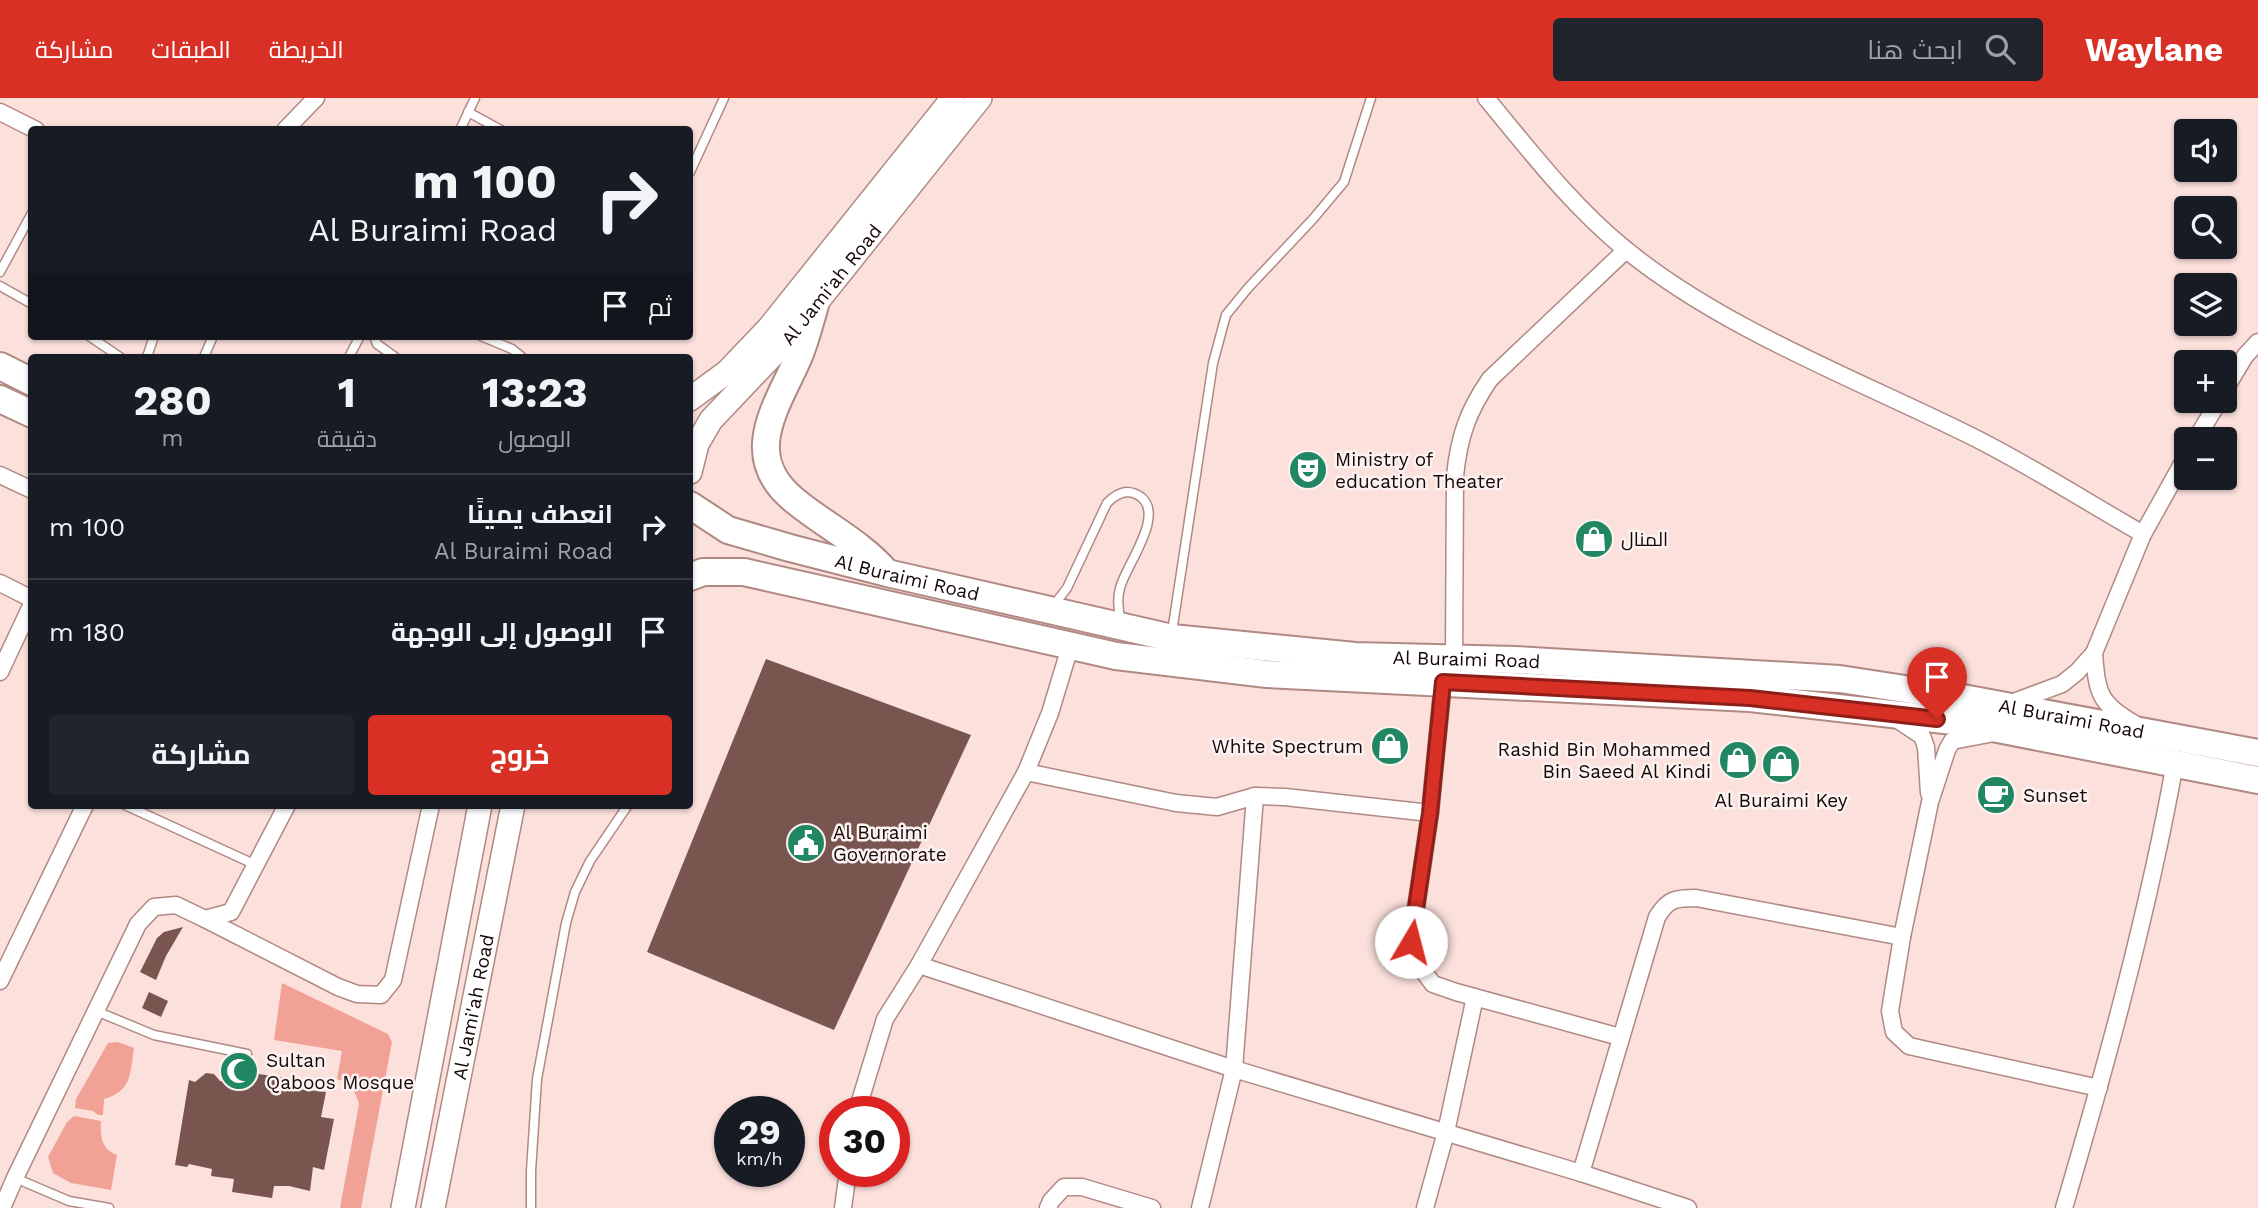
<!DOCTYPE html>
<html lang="ar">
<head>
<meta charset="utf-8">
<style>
  body { margin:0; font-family:"Work Sans",Cairo,sans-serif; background:#20242c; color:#f1f3f6; direction:rtl; height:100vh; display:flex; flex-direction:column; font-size:26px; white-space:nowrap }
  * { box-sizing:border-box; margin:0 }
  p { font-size:23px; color:#9ea1a6 }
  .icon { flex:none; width:38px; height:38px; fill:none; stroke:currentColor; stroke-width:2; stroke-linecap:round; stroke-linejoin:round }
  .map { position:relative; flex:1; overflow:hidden; direction:ltr }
  .side { position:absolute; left:28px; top:256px; width:665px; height:455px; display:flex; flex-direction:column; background:#171b24; border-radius:7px; box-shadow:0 2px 5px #0004; direction:rtl }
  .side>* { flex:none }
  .banner { position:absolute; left:28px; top:28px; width:665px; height:214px; border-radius:7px; box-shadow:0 2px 5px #0004; direction:rtl; background:#171b24; color:#f1f3f6; overflow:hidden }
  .fabs { position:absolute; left:2174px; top:21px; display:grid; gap:14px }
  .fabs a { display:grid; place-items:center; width:63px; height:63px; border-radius:7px; background:#171b24; box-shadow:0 2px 5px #0004; font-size:35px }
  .speed { position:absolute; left:714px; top:998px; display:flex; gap:14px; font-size:35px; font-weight:700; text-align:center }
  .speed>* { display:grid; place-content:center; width:91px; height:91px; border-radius:50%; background:#171b24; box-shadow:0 2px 5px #0004; line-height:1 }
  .speed small { font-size:18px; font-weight:400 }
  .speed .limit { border:10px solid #d22; background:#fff; color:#111 }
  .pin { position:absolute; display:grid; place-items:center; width:60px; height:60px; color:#fff; margin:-72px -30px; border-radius:50% 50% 50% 0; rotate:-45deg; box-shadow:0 0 7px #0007 }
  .pin .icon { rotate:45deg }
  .me { position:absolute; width:77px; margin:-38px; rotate:8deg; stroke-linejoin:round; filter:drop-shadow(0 0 5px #0008) }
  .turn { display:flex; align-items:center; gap:24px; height:147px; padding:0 21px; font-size:32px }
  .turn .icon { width:91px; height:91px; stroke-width:2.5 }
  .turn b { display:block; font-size:49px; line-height:60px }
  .then { display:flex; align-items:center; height:66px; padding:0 21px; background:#0003; gap:14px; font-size:26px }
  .eta { display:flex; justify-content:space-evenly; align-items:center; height:119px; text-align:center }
  .eta b { font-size:42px; font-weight:700; line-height:49px }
  .primary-button { display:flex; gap:14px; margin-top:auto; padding:14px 21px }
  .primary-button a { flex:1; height:80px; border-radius:7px; background:#d93025; color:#fff; font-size:28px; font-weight:700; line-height:80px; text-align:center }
  .primary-button a+a { background:#20242c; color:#f1f3f6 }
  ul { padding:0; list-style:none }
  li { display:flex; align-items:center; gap:21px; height:105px; padding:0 21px; border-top:2px solid #363941 }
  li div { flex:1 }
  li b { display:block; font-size:26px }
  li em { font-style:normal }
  header { display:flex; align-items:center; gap:42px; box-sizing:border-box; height:98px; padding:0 35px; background:#d93025; color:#fff }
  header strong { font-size:33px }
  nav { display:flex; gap:38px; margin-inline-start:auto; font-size:24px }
  .search { width:490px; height:63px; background:#20242c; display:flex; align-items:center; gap:18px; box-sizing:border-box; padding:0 24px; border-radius:7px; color:#9ea1a6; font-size:26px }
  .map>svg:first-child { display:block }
</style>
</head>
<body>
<header>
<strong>Waylane</strong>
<div class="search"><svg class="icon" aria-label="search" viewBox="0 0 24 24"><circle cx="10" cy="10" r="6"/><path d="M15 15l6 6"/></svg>ابحث هنا</div>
<nav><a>الخريطة</a><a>الطبقات</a><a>مشاركة</a></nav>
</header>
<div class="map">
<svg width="2258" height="1110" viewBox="0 0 2258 1110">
  <rect width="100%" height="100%" fill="#fbe0dc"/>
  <g fill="#f1a196">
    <path d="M282 885 388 936 392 944 361 1110H340L359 1006C355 993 351 985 337 981L342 953 274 942Z"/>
    <path d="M118 944 134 950C130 976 132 993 104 1001L103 1017H98L93 1013 75 1010 76 1001 108 945Z"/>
    <path d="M74 1018 101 1023C100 1037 101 1051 117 1057L111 1092 71 1085 53 1075 48 1059 67 1024Z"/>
  </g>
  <g fill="#795550">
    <polygon points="766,561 971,637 834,932 647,854"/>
    <polygon points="183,829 166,858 156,882 140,874 157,840 164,834"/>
    <polygon points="149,894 168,903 161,919 142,910"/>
    <polygon points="206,975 214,976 220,983 251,988 253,975 291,981 290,990 326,994 321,1019 334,1021 324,1072 313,1069 310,1093 289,1088 274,1088 272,1100 232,1094 234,1081 211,1078 212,1071 189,1066 187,1069 175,1067 189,982 195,984"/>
  </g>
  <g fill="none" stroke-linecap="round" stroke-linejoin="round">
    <defs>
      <g id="service">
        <polyline points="468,14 501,32"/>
        <polyline points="460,32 475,0"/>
        <polyline points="690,74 724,0"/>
        <polyline points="0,174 32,115"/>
        <polyline points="0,188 32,206"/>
        <polyline points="89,238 120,259"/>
        <polyline points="374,238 377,246 395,259"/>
        <polyline points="481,238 512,251 522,259"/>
        <polyline points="147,259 154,238"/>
        <polyline points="204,259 213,238"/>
        <polyline points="349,259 360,238"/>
        <path d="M1054 507 1067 490 1107 405C1113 399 1118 395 1126 394 1132 394 1137 396 1141 399 1165 418 1126 467 1120 490 1117 501 1118 512 1121 523"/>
        <polyline points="1172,534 1213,265 1226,217 1248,190 1313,121 1344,84 1371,0"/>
        <polyline points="125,707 256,767"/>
        <polyline points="96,913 154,937 247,956"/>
        <polyline points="15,1080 69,1103 109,1110"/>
        <polyline points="531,1110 531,1073 537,981 566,825 575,794 590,763 628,707"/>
      </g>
      <g id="minor">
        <path d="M1486 0C1530 53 1572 108 1625 151 1723 231 1856 281 1969 337 2028 366 2085 403 2143 436"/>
        <polyline points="0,14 36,32"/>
        <polyline points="285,32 316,0"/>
        <polyline points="2224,293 2245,258 2258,244"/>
        <polyline points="2196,341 2219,303"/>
        <polyline points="0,377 32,392"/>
        <polyline points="0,485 32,501"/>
        <path d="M2094 555C2097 595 2099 606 2135 626"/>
        <path d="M1454 560 1455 378C1459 338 1468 313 1490 281L1626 152"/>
        <polyline points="0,574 32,506"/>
        <polyline points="1443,584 1430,715 1411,844 1420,869 1433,886 1456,894 1620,939"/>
        <polyline points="2011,605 2062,586 2077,574 2094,555 2143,436 2186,359"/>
        <polyline points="1898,622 1922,638 1926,649 1929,695"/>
        <polyline points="1989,636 1952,643 1947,652 1930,704 1902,839 1890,913 1894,934 1909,948 2099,990"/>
        <polyline points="1026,674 1176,705 1217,709 1255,698 1285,699 1430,715"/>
        <polyline points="205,821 338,889 357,896 381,897 393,882 431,707"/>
        <polyline points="919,867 1234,971 1581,1075 1688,1110"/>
        <polyline points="0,883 85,707"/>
        <polyline points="857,1013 885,921 919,867 1026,674 1050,615 1070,549"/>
        <path d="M1581 1075 1657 819C1668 801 1675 800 1696 800L1902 839"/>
        <polyline points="2,1110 15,1080 138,826 154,809 176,807 205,821 231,814 287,707"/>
        <polyline points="843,1110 848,1073"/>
        <polyline points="1048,1110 1051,1103 1064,1089 1082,1089 1152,1110"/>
        <polyline points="1200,1110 1234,971 1255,698"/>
        <polyline points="1425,1110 1446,1034 1475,899"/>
        <path d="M2064 1110C2107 964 2148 815 2175 665"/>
      </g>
      <g id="secondary">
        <polyline points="690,301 727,274 769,230 953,0"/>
        <path id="s1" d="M690 374 697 346 711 322 785 244 980 0"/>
        <polyline points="403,1110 480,707"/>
        <path id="s2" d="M433 1110 513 707"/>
      </g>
      <g id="primary">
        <path d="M815 207C810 224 806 241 799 258 778 307 739 357 794 402 824 427 860 444 886 474"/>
        <polyline points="0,268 32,284"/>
        <polyline points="0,301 32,316"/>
        <path id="s3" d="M690 407 728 432 790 450 887 475 1172 540 1355 558 1515 562 1840 581 1963 600 2258 655"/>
        <polyline points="690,479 703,474 744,474 1116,558 1267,576 1750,600 1962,624 2258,682"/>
      </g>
    </defs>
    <use href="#service" stroke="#b18983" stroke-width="11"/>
    <use href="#minor" stroke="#b18983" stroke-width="19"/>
    <use href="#secondary" stroke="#b18983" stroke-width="26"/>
    <use href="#primary" stroke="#b18983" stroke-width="30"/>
    <use href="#service" stroke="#fff" stroke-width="8"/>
    <use href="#minor" stroke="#fff" stroke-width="16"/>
    <use href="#secondary" stroke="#fff" stroke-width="23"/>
    <use href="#primary" stroke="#fff" stroke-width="26"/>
  </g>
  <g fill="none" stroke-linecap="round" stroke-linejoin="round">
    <defs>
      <polyline id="route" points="1411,844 1430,715 1443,584 1750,600 1937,621"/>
    </defs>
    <use href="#route" stroke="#8d1f18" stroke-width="18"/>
    <use href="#route" stroke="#d93025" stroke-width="12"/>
  </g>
  <defs>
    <symbol id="theatre-disc" viewBox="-11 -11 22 22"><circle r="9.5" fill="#218762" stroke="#fbf2f1"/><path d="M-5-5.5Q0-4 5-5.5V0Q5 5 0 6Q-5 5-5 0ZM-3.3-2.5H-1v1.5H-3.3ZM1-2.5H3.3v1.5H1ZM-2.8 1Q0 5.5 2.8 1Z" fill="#fff"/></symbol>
    <symbol id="shop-disc" viewBox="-11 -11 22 22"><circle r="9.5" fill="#218762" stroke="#fbf2f1"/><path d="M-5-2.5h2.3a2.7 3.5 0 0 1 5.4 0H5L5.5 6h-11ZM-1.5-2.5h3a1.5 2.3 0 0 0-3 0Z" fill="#fff"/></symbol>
    <symbol id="cafe-disc" viewBox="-11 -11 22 22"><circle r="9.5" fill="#218762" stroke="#fbf2f1"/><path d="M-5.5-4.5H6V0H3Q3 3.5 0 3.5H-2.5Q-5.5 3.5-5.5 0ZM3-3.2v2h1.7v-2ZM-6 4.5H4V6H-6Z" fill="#fff"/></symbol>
    <symbol id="civic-disc" viewBox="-11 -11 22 22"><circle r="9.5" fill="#218762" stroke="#fbf2f1"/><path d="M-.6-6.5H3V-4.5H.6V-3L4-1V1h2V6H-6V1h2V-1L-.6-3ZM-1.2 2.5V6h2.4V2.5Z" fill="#fff"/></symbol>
    <symbol id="mosque-disc" viewBox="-11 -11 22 22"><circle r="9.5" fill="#218762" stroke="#fbf2f1"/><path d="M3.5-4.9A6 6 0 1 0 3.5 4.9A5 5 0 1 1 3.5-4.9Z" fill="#fff"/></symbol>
  </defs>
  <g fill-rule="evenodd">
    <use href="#theatre-disc" x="1286" y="350" width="44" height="44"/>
    <use href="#shop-disc" x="1572" y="419" width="44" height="44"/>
    <use href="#shop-disc" x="1368" y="626" width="44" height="44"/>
    <use href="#shop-disc" x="1716" y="640" width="44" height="44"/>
    <use href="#shop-disc" x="1759" y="644" width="44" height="44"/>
    <use href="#cafe-disc" x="1974" y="675" width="44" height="44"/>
    <use href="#civic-disc" x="784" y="723" width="44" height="44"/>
    <use href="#mosque-disc" x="217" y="951" width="44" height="44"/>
  </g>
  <g text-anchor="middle" stroke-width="5" stroke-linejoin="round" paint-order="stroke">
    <g font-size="19" fill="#150706" stroke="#fbf2f1">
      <text dy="7" stroke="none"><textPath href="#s1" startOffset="238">Al Jami'ah Road</textPath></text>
      <text dy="7" stroke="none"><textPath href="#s3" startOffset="231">Al Buraimi Road</textPath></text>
      <text dy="7" stroke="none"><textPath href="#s3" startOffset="798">Al Buraimi Road</textPath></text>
      <text dy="7" stroke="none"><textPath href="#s3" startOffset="1407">Al Buraimi Road</textPath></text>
      <text dy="7" stroke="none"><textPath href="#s2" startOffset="205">Al Jami'ah Road</textPath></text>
    </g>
    <g font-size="19" fill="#150706" stroke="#fbf2f1" text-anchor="start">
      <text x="1335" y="368">Ministry of<tspan x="1335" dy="22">education Theater</tspan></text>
      <text x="1621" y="448">المنال</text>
      <text x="1363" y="655" text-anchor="end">White Spectrum</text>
      <text x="1711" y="658" text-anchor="end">Rashid Bin Mohammed<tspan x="1711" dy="22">Bin Saeed Al Kindi</tspan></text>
      <text x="2023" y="704">Sunset</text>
      <text x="1781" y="709" text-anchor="middle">Al Buraimi Key</text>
      <text x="833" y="741">Al Buraimi<tspan x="833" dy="22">Governorate</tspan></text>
      <text x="266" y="969">Sultan<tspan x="266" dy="22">Qaboos Mosque</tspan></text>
    </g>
  </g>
</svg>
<div class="fabs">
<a><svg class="icon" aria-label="sound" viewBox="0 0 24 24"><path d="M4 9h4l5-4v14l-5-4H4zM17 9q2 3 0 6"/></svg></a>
<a><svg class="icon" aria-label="search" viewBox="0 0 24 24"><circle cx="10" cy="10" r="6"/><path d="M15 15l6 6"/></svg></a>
<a><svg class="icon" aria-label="layers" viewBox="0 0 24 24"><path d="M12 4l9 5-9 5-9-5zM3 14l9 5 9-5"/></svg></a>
<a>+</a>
<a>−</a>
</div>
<div class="speed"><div>29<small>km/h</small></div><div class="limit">30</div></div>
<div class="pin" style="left:1937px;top:621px;background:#d93025"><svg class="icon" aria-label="arrive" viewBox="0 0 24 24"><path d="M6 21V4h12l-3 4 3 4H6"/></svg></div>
<svg class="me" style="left:1411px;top:844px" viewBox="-20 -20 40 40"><circle r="19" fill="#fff"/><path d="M0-13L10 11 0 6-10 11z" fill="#d93025"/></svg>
<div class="banner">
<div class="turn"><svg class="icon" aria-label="right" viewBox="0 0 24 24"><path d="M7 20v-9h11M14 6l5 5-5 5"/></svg><div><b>100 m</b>Al Buraimi Road</div></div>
<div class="then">ثم<svg class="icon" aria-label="arrive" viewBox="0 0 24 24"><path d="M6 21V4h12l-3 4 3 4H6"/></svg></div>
</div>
<section class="side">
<div class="eta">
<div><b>13:23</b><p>الوصول</p></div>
<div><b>1</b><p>دقيقة</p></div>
<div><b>280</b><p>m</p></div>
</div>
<ul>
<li><svg class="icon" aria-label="right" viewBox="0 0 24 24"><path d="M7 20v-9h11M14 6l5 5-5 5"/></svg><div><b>انعطف يمينًا</b><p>Al Buraimi Road</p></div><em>100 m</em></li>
<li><svg class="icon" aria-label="arrive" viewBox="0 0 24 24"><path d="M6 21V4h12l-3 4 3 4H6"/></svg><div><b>الوصول إلى الوجهة</b></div><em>180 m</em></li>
</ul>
<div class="primary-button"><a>خروج</a><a>مشاركة</a></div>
</section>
</div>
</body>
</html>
